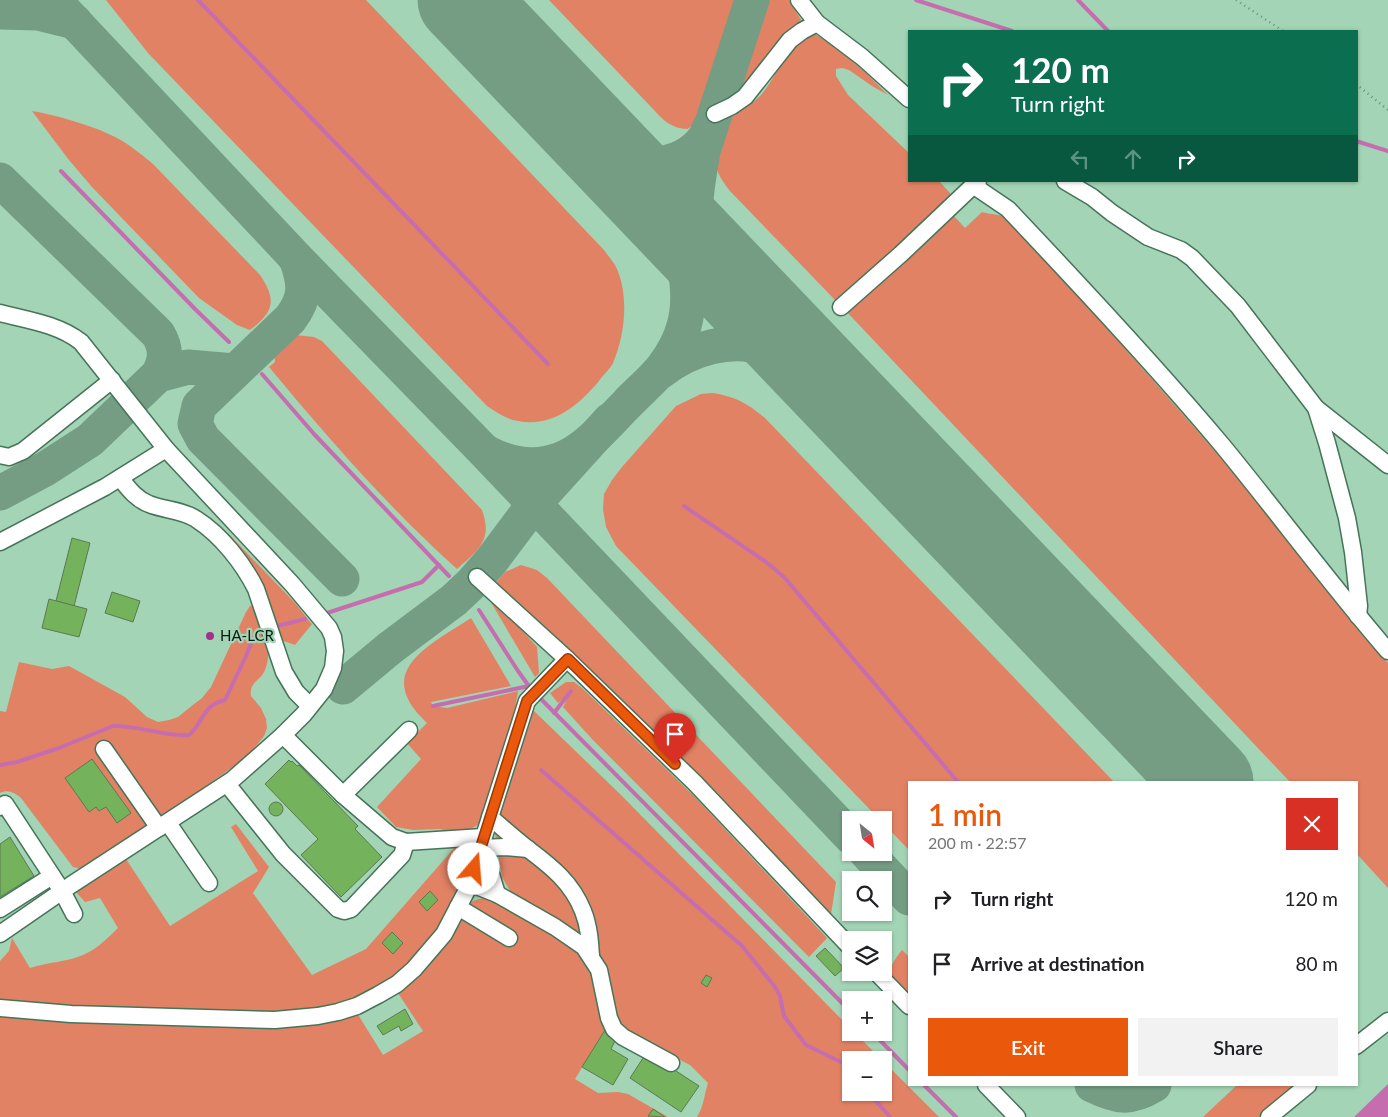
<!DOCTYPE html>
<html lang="en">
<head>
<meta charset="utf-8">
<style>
  body { margin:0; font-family:Lato,sans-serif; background:#f2f2f2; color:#202124; height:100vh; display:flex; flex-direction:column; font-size:19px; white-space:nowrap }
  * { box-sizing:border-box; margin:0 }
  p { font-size:16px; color:#757577 }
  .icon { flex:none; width:28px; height:28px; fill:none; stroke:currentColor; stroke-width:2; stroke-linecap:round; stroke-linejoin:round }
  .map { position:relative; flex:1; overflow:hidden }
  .side { position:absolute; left:908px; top:781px; width:450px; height:305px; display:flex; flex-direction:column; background:#fff; border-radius:0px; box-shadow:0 1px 4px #0004 }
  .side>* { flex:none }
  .guide { position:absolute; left:908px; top:30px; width:450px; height:152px; border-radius:0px; box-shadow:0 1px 4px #0004; background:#0b6e4f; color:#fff; overflow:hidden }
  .needle { width:32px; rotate:150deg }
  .buttons { position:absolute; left:842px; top:811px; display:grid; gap:10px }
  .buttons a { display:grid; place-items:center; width:50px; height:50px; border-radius:0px; background:#fff; box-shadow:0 1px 4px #0004; font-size:25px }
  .pin { position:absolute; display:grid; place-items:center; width:42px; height:42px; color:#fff; margin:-51px -21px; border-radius:50% 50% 50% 0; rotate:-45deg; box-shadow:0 0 5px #0007 }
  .pin .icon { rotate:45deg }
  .me { position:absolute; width:55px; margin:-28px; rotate:18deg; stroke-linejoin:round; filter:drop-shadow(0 0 4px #0008) }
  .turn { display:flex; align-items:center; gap:18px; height:105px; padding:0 20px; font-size:22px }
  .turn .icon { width:65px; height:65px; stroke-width:2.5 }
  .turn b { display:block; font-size:35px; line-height:42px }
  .lanes { display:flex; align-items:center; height:48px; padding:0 20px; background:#0003; justify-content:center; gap:25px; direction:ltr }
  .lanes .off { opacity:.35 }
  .round { display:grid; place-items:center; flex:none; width:52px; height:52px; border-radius:0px; background:#f2f2f2 }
  .summary { display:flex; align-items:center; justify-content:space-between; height:85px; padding:0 20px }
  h1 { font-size:30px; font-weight:600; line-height:38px; color:#ea580c }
  .cta { display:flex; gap:10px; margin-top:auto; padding:10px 20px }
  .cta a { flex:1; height:58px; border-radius:0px; background:#ea580c; color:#fff; font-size:20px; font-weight:600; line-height:58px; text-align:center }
  .cta a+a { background:#f2f2f2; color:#202124 }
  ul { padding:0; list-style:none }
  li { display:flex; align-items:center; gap:15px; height:65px; padding:0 20px }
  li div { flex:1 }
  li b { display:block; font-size:19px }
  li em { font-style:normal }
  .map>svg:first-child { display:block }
</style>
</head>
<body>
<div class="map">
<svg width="1388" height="1117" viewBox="0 0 1388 1117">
  <rect width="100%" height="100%" fill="#a2d4b5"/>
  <g fill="#e28265">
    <path d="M106 0H366L604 250C608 256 614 262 617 269 629 297 625 335 613 363 610 369 603 375 599 381 579 405 552 428 518 421 506 419 496 412 487 406L148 53Z"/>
    <path d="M549 0H738L701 117 688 129C672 129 663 120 653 109Z"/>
    <polygon points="764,0 789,0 804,25 731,103"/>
    <path d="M814 34C839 47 868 74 888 95L872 86 849 70 842 68 836 69V76L848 95 909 153V181H939L950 193V199L836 301 730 191C707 162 715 153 725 121 737 113 750 106 760 96 779 75 784 46 814 34Z"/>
    <path d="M32 111C56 115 94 126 115 137 129 144 141 154 153 164L260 275C277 300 274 312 250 330L237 325 199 298 92 187 69 160Z"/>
    <path d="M982 212C993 215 1003 214 1012 220L1228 466 1388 663V888L1356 853V782H1290L846 311 901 264 953 215 965 228Z"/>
    <path d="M295 335 314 337 322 341 482 510C493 541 478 550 457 569 389 508 328 438 269 367L275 362 274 353 288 339Z"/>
    <path d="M713 393C736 397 747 403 765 418L1114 782H909V850L884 824V820H880L616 546 606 527 603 509 604 494 612 480 622 467 676 406 701 394Z"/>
    <polygon points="219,524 296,604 310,622 312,624 295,645 281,640 251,569"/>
    <polygon points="521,565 537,570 547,578 836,882 831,914 826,916 493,586 505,572"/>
    <polygon points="489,599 499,605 537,647 539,673 535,677"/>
    <path d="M256 604C262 624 274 648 265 670 261 681 249 681 251 696L261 708 266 719 267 728 264 736 246 758 125 842 81 869 73 867 21 798C15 793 8 789 0 793V711L6 712 19 662 52 669 69 666 125 697 147 717 158 722 169 720 178 717 189 708 202 698 211 687 246 612 250 606Z"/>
    <path d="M471 618 511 686 431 702 433 706 447 708 518 691 512 728 483 822 469 830 453 833 440 829 413 830 396 827 377 807 421 759 407 743 427 723C371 671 430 645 471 618Z"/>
    <polygon points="566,682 574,682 582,688 694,796 827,938 809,957 592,739 563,707 570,693 558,703 550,693"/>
    <path d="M534 711 621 795 851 1029V1032L855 1033 882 1060H851V1092H884V1062L939 1117H697C704 1106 704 1095 708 1083L690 1065 618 1028 597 960 513 896 502 877 495 834 496 812 530 713Z"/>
    <path d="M236 824 269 867 253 893 312 975 366 949 456 846 466 845 474 850 461 886 430 945 389 981 344 1004 273 1015 0 1003V961L9 951 12 938 30 968C48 962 67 962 83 955 97 949 108 938 118 928L100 898 85 902 76 892 126 859 170 926 258 871 231 827Z"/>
    <polygon points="483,898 496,900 575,944 593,965 606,1024 605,1030 575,1079 598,1093 618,1092 628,1094 668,1117 0,1117 0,1013 357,1013 383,1055 423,1031 398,993 428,967 443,946 466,906 473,901"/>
    <path d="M902 950 909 957V1002L889 981C889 968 893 961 902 950Z"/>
    <polygon points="1237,1085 1298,1085 1259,1117 1203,1117"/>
  </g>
  <polygon fill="#c66daf" points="1388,1084 1388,1117 1354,1117"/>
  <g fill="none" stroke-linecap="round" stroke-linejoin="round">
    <g stroke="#c66daf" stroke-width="4">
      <polyline points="198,0 548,364"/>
      <polyline points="916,0 1012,31"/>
      <polyline points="1078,0 1108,31"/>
      <polyline points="1356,141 1388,151"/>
      <polyline points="61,171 195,309 229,342"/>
      <polyline points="262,374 314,434 449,576"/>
      <polyline points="684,506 766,562 784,577 958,782"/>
      <polyline points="479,610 518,671 531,689"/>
      <polyline points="327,613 422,582 439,565"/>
      <polyline points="277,626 305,619"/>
      <polyline points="538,696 851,1012"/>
      <polyline points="433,706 529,686"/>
      <polyline points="554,713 571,691"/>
      <path d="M0 765 17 762 59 748 113 726C139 725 164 737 189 735 204 722 202 705 225 700L246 656 253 638 262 630"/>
      <polyline points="541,770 742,946 775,987 780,996 784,1016 806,1045 845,1064 851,1071"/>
      <polyline points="872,1032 909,1070"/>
      <polyline points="924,1085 956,1117"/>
      <polyline points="868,1092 890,1117"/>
    </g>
    <g stroke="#749d84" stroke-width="35">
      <polyline points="54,0 296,258 483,450 851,837"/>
      <polyline points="0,12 38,13 75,22"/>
      <path d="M608 153C635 173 683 167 704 139 707 135 708 129 711 125"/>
      <path d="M0 180 158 334C167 349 166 360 158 375"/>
      <path d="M296 258C305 283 307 297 290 319L199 406 195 424 203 439 342 579"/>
      <path d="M712 262C707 254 702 247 699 238 691 211 699 177 703 151L752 0"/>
      <path d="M660 372C689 349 733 335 768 350 790 359 810 374 831 386"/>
      <path d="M486 452C508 464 534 469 559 460 586 450 606 425 626 405 638 392 652 381 663 367 672 355 680 341 684 326 694 291 682 256 674 222"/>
      <polyline points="0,493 45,469 90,440 158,375 188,367 234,371"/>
      <polyline points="343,687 390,648 454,600 472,583 492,560 534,504 610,420"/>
      <polyline points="1198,771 1227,782"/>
      <polyline points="866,852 909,898"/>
      <path d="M1092 1085C1117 1097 1129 1100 1154 1085"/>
    </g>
    <polyline stroke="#749d84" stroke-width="89" points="462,0 1209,782"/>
  </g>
  <g fill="#74b35b" stroke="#5d7952">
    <polygon points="72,538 90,543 74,606 56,601"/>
    <polygon points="112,592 140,601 133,622 105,613"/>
    <polygon points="49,599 87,609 79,637 42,628"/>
    <polygon points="92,759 131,813 117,823 106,807 99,811 96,807 89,812 65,778"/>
    <polygon points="289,760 291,762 292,761 297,766 299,765 358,826 355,829 382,857 341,897 301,855 318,839 265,784"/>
    <circle cx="276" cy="809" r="7"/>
    <polygon points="10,837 34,876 0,897 0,844"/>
    <polygon points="430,891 438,900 427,911 419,902"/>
    <polygon points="392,932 403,943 393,954 382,943"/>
    <polygon points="825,948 844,968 835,976 816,956"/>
    <polygon points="706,975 712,978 707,987 701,983"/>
    <polygon points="405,1009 413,1024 401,1031 399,1026 383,1035 377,1026"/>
    <polygon points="605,1030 617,1037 611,1049 628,1059 613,1085 582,1067"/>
    <polygon points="647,1052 699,1086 681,1112 630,1078"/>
    <polygon points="653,1109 665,1117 664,1117 648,1116"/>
  </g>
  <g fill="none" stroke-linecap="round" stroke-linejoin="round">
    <defs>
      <g id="minor">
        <polyline points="799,0 817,23 862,57 909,99"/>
        <polyline points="715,114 732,106 745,97 790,40 802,31 817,23"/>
        <path d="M974 181 980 190 1008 209 1024 226C1092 298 1159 370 1222 445 1278 513 1330 584 1388 651"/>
        <polyline points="1065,181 1092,197 1112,213 1148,237 1181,250 1192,258 1238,306 1316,408 1327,443 1347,518 1353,552 1359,606 1358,616"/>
        <polyline points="841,307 901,254 978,181"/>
        <path d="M0 313C27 320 58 324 81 342L166 449 292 584 329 628 333 637 335 651 333 668 324 689 304 714 283 735 232 780 71 885 0 934"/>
        <polyline points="1316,408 1388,465"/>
        <polyline points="0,455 9,457 23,451 112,380"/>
        <path d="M120 478C128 488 136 499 149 504 163 510 183 510 196 519 221 535 243 563 256 589L284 672 296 692 310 706"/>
        <polyline points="0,542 105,487 166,449"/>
        <polyline points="477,577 567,659 695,783 851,948"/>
        <polyline points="283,735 343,795 392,837 406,842 483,837"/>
        <polyline points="104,749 159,828"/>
        <polyline points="227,784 283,854 338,909 344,911 351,909 402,855 406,842"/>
        <polyline points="343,795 409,730"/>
        <polyline points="0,807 5,804 62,891 74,914"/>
        <path d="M490 817C503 828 515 839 528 849 552 867 572 883 583 911 589 926 590 941 591 956"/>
        <polyline points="168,823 209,883"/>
        <polyline points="481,848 505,847 528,849"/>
        <polyline points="479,854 487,861 497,894"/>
        <polyline points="469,883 497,894 555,927 584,947 599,970 609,1018 614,1029 623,1037 671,1063"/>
        <polyline points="458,907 509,938"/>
        <polyline points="0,909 52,876"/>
        <polyline points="876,972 909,1006"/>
        <polyline points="0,1008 71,1014 275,1020 318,1016 338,1012 357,1006 378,995 397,984 414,969 444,934 467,890 527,701 567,659"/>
        <polyline points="1356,1046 1388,1021"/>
        <polyline points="986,1085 1017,1117"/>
        <polyline points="1269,1117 1308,1085"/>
      </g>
    </defs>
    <use href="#minor" stroke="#457459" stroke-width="19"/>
    <g stroke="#699078" stroke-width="2.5" stroke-dasharray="1 4" stroke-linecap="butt">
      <polyline points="1236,0 1283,31"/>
      <polyline points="1356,84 1388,110"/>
    </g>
    <use href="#minor" stroke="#fff" stroke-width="16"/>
  </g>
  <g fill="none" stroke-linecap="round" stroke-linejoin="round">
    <defs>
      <polyline id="route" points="474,869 527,701 568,659 675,764"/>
    </defs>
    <use href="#route" stroke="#983908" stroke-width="12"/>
    <use href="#route" stroke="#ea580c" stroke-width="9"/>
  </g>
  <circle fill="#a3308b" stroke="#a2d4b5" stroke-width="2" cx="210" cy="636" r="5"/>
  <g text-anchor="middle" stroke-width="4.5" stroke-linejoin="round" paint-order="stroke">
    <g font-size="15" fill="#071a0f" stroke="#a2d4b5" text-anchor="start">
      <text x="220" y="641">HA-LCR</text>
    </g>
  </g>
</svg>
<div class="buttons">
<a><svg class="needle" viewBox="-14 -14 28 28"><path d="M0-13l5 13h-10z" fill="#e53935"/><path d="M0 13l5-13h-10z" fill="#757577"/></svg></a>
<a><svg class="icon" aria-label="search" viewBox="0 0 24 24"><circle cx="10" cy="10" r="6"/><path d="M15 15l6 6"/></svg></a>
<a><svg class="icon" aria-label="layers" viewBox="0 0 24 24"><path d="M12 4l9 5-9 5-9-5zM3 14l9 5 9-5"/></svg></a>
<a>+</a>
<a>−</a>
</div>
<div class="pin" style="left:675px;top:764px;background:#d93025"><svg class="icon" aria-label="arrive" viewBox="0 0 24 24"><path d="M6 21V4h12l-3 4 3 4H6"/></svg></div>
<svg class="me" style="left:474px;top:869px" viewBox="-20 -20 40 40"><circle r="19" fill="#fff"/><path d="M0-13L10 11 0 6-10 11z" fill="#ea580c"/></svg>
<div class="guide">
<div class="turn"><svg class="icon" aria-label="right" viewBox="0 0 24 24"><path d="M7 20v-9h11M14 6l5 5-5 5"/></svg><div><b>120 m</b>Turn right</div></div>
<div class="lanes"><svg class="icon off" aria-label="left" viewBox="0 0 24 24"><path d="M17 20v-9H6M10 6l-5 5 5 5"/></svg><svg class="icon off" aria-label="ahead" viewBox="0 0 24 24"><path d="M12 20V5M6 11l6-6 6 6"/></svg><svg class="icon" aria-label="right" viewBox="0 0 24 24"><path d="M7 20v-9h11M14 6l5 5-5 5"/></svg></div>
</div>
<section class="side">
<div class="summary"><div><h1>1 min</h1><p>200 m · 22:57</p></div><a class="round" style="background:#d93025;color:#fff"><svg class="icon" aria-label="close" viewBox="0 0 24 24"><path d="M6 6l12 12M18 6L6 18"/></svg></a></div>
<ul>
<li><svg class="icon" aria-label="right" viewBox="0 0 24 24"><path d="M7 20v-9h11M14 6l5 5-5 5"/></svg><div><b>Turn right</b></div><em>120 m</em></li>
<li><svg class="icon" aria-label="arrive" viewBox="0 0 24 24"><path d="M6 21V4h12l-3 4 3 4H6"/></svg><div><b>Arrive at destination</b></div><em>80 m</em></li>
</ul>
<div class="cta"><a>Exit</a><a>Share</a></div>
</section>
</div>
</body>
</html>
